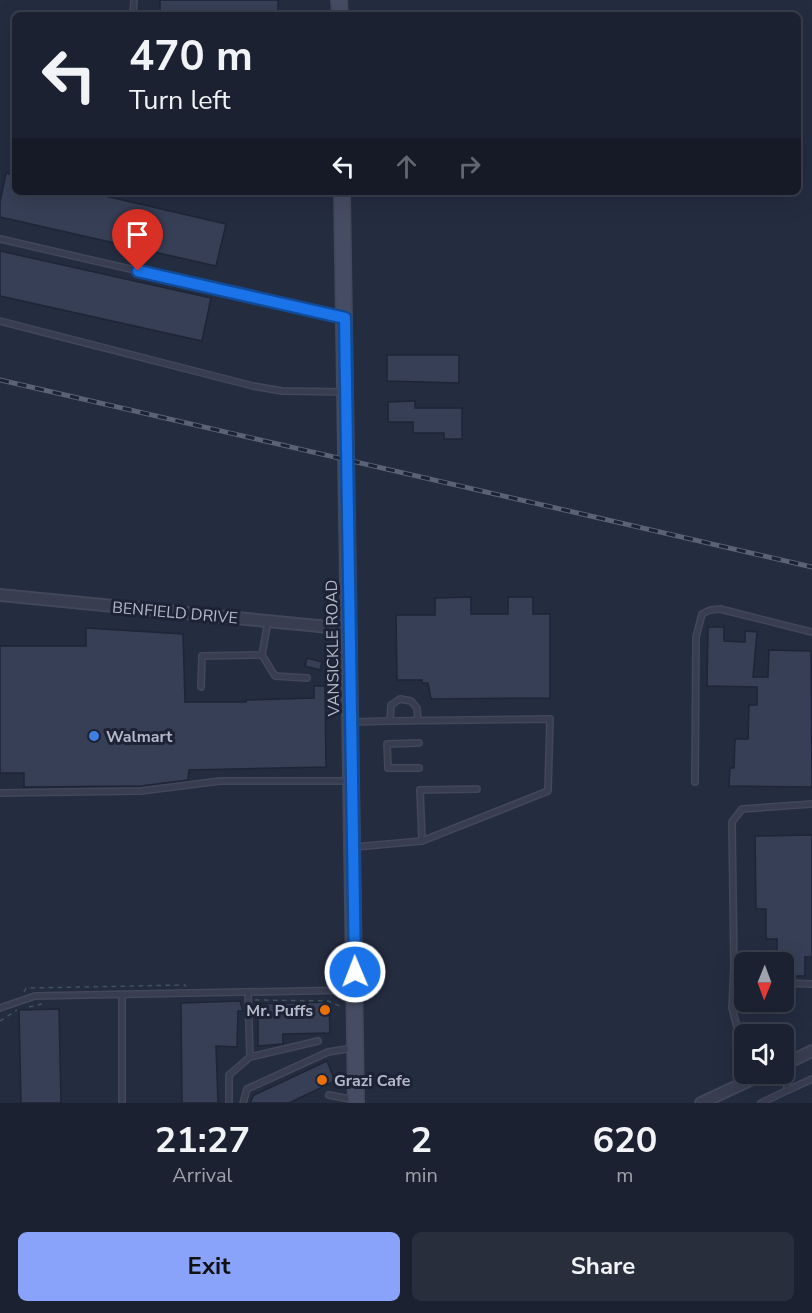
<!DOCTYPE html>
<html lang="en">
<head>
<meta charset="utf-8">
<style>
  body { margin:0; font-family:"Nunito Sans",sans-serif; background:#282e3c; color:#f1f3f6; height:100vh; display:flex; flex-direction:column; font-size:22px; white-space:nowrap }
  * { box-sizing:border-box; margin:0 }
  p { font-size:20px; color:#a0a3ab }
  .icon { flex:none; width:33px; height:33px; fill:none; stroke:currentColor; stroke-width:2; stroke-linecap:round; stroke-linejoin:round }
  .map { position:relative; height:1103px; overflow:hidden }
  .details { display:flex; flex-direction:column; background:#1b2130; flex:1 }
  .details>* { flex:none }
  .top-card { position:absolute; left:12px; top:12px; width:789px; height:183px; border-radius:9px; box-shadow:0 6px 24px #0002,0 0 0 2px #393e4c; background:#1b2130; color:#f1f3f6; overflow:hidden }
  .needle { width:39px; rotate:181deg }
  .tools { position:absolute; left:734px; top:952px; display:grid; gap:12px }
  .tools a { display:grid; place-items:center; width:60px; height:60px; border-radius:9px; background:#1b2130; box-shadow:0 6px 24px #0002,0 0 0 2px #393e4c; font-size:30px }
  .pin { position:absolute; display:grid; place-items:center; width:51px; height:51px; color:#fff; margin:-62px -26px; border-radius:50% 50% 50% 0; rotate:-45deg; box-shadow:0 0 6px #0007 }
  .pin .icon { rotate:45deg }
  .me { position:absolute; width:66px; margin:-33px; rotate:359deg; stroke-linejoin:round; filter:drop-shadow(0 0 4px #0008) }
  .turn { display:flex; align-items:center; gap:21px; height:126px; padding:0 18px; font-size:27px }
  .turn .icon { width:78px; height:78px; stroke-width:2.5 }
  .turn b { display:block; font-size:42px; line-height:51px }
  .lanes { display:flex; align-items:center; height:57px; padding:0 18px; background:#0003; justify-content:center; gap:30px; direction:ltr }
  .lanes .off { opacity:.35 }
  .eta { display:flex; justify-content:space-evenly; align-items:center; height:102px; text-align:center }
  .eta b { font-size:36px; font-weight:700; line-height:42px }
  .action { display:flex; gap:12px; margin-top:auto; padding:12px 18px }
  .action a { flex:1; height:69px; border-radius:9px; background:#89a3fb; color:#111; font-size:24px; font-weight:700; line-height:69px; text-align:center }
  .action a+a { background:#282e3c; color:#f1f3f6 }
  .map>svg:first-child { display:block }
</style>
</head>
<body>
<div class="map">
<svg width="812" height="1103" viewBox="0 0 812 1103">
  <rect width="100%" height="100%" fill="#242c40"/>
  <g fill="#363f56" stroke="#1f2537" stroke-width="1.5">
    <rect x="160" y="0" width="118" height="15"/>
    <polygon points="6,173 15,175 15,192 88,192 226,224 216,266 0,217 0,202"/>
    <polygon points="0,251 211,298 202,341 0,296"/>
    <polygon points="387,355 459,355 459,383 387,381"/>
    <polygon points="415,401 415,408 462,408 462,439 444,439 444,433 413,433 413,422 388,422 388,402"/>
    <polygon points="471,597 471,614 508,614 508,597 533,597 533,614 550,614 550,698 431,699 428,683 422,683 422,680 397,680 396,615 435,615 435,598"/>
    <polygon points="708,627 724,627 724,641 745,642 745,631 757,632 753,677 768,677 769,650 811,651 812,787 729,786 730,768 734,768 735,739 748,739 749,705 757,705 757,687 707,686"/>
    <polygon points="86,628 183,634 185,702 246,702 246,700 314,698 314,686 325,686 326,767 189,770 188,780 141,786 24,787 24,773 0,773 0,646 86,646"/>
    <polygon points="307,658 322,662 320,670 305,666"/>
    <polygon points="812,835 812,957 805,957 805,976 783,976 783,963 777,963 777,939 766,939 766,909 756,909 755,836"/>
    <polygon points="240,1001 243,1011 238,1011 237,1047 216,1046 218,1103 182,1103 181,1003"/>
    <polygon points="329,1002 330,1033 283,1034 283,1044 258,1046 258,1004"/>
    <polygon points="59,1009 61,1103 21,1103 19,1010"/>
    <polygon points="327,1061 335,1081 289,1103 250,1103 254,1095"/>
  </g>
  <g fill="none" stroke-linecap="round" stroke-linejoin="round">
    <defs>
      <g id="lane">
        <polyline points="133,15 134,0"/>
        <polyline points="0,239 343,318"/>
        <polyline points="0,321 253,386 282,391 344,392"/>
        <polyline points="262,655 275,676 307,678"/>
        <polyline points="201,687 202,656 262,655 268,621"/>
        <polyline points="418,720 417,708 411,701 400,699 391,705 390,721 550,719 548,791 422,841 420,790 477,789"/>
        <polyline points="352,722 390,721"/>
        <polyline points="419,743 387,744 388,768 419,768"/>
        <polyline points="695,782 696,637 702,614 710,610 720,609 812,632"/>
        <polyline points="0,793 141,791 220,781 348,781"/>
        <polyline points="355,847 422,841"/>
        <polyline points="734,981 744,982"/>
        <polyline points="783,983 812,984"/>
        <polyline points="248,992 250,1057"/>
        <polyline points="0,1008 35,996 354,990"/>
        <polyline points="744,1054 732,1008 734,967 732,822 742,809 812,804"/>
        <polyline points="788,1090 812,1079"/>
        <polyline points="329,1095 354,1100"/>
        <polyline points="122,1103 122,995"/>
        <polyline points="229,1103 229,1075 250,1057 318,1041"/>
        <polyline points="243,1103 247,1089 328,1052 353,1048"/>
        <polyline points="761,1103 788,1090 783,1074"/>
      </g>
      <g id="street">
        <polyline points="0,595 350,629"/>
        <polyline points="783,1065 812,1051"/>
        <polyline points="701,1103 763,1074"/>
      </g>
      <g id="secondary">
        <polyline points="339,0 340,15"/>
        <polyline points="342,192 356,1103"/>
      </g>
    </defs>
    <use href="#lane" stroke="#424759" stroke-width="8"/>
    <use href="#street" stroke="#424759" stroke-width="14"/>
    <use href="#secondary" stroke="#424759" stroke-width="18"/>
    <g stroke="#3f5359" stroke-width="1.5" stroke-dasharray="4.5 4.5" stroke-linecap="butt">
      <polyline points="24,992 26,988 185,985 186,987"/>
      <polyline points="255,1000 328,1001 342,1007"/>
      <polyline points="29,1007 42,1004"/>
      <polyline points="0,1021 17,1010"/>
    </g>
    <use href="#lane" stroke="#383e50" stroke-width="5"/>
    <use href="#street" stroke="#383e50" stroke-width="10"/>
    <use href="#secondary" stroke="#464c63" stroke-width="15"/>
    <defs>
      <polyline id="rail" points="0,380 812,567"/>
    </defs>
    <use href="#rail" stroke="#5a6277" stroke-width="5"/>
    <use href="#rail" stroke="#1d2335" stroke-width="3" stroke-dasharray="9" stroke-linecap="butt"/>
  </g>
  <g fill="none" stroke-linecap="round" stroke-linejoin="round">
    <defs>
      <polyline id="route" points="138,271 345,318 355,972"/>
    </defs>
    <use href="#route" stroke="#114b97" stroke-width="15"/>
    <use href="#route" stroke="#1a73e8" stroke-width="10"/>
  </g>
  <circle fill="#3f7fe0" stroke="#1d2335" stroke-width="2" cx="94" cy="736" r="6"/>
  <g fill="#e8710a" stroke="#1d2335" stroke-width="2">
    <circle cx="325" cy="1010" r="6"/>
    <circle cx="322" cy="1080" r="6"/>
  </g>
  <g text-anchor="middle" stroke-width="6" stroke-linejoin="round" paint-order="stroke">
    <g font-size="16" fill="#b5baca" stroke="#1d2335">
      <text transform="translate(175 612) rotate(5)" y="6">BENFIELD DRIVE</text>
      <text transform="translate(332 648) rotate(-91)" y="6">VANSICKLE ROAD</text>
    </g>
    <g font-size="16" font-weight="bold" fill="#b5baca" stroke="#1d2335" text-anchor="start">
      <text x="106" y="742">Walmart</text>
      <text x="313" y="1016" text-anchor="end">Mr. Puffs</text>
      <text x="334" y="1086">Grazi Cafe</text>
    </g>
  </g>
</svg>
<div class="tools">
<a><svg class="needle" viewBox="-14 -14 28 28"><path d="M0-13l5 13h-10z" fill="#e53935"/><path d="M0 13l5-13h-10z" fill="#a0a3ab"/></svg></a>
<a><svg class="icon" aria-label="sound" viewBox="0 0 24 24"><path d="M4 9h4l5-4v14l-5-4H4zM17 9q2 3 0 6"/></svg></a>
</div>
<div class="pin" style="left:138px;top:271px;background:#d93025"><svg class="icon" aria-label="arrive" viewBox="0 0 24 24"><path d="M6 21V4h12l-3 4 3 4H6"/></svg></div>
<svg class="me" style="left:355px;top:972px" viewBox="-20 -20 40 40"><circle r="17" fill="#1a73e8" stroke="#fff" stroke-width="3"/><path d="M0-11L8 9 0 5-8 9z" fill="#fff"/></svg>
<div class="top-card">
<div class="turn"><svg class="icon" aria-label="left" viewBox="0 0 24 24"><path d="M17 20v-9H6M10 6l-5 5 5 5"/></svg><div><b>470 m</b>Turn left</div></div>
<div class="lanes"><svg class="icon" aria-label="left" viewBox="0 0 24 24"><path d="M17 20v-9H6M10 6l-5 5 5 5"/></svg><svg class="icon off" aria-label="ahead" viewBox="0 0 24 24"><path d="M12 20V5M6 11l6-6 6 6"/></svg><svg class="icon off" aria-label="right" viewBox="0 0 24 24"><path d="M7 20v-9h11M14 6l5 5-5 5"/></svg></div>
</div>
</div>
<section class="details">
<div class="eta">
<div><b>21:27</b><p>Arrival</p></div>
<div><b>2</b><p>min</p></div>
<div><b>620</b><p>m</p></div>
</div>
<div class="action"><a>Exit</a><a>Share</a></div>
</section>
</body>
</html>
